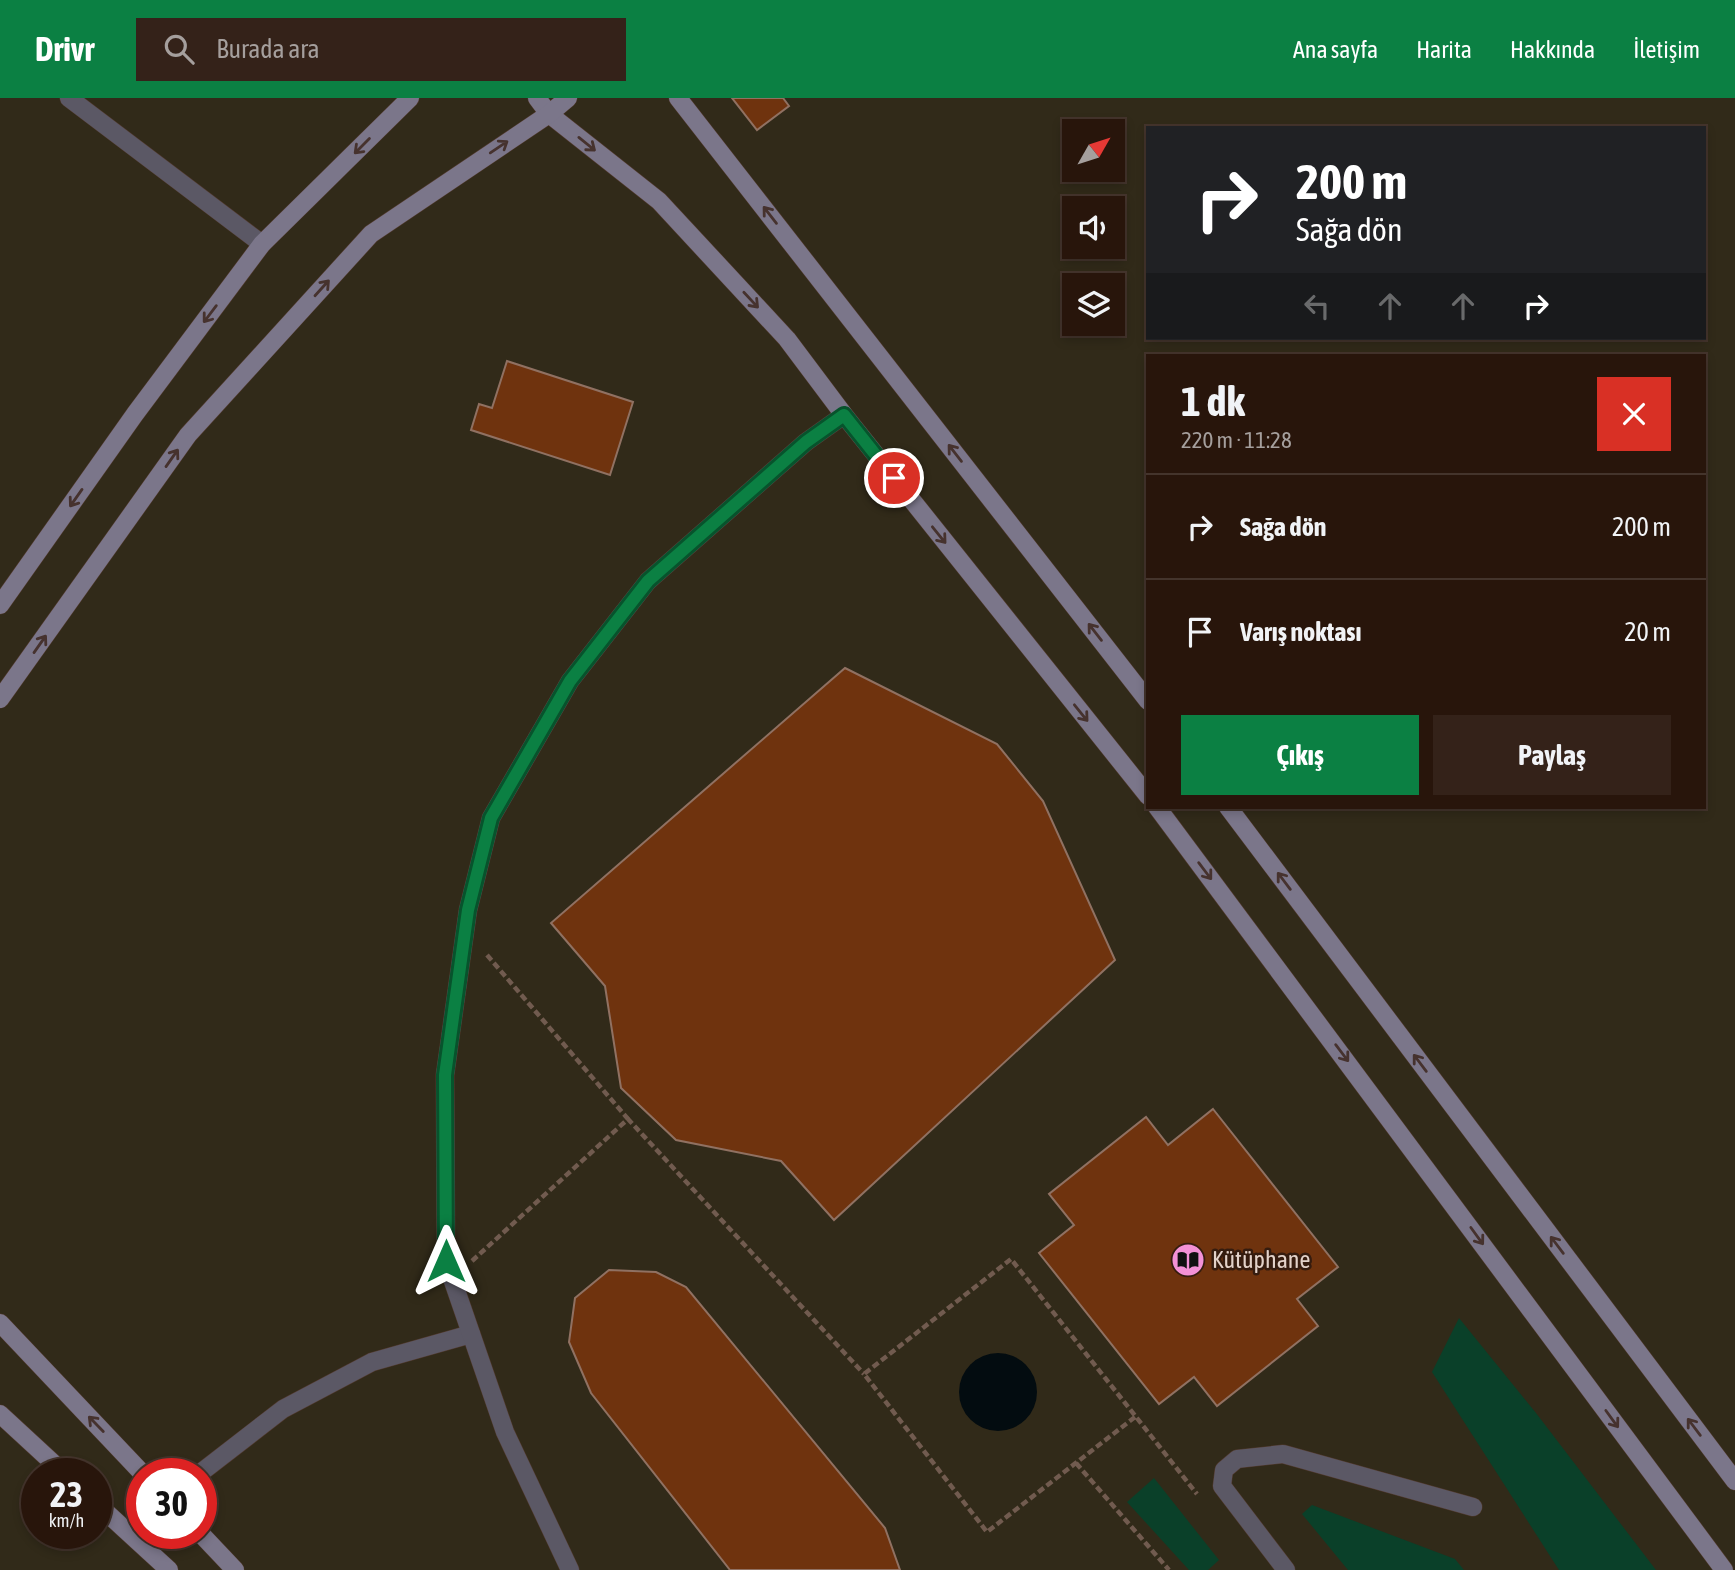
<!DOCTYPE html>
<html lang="tr">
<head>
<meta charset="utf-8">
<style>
  body { margin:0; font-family:"Asap Condensed",sans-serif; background:#342219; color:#f1f3f6; height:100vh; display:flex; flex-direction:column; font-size:26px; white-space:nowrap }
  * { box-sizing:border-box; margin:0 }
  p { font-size:23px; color:#a59f9d }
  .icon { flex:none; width:38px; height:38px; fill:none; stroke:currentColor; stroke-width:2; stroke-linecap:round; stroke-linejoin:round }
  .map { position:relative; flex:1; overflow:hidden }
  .sheet { position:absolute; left:1146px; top:256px; width:560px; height:455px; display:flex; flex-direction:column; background:#28150b; border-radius:0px; box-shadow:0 4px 10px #0003,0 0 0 2px #44342c }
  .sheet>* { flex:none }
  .banner { position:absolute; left:1146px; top:28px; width:560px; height:214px; border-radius:0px; box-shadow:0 4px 10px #0003,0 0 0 2px #44342c; background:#202124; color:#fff; overflow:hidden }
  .needle { width:46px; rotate:51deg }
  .fabs { position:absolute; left:1062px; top:21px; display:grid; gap:14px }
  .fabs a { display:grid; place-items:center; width:63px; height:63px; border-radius:0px; background:#28150b; box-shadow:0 4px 10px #0003,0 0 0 2px #44342c; font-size:35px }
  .speed { position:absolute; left:21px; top:1360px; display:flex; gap:14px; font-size:35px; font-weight:700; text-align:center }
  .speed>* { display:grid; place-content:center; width:91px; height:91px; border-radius:50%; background:#28150b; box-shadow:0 4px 10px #0003,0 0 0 2px #44342c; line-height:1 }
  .speed small { font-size:18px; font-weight:400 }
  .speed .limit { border:10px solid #d22; background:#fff; color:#111 }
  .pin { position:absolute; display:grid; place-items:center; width:60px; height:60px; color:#fff; margin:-30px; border:4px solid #fff; border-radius:50%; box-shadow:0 2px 7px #0007 }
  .me { position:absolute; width:77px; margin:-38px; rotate:0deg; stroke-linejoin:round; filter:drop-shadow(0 0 5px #0008) }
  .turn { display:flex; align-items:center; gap:24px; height:147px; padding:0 35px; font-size:32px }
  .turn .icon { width:91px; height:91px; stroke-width:2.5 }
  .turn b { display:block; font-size:49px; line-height:60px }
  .lanes { display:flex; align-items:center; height:66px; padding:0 35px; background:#0003; justify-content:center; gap:35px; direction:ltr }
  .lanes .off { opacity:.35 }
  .round { display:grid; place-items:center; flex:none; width:74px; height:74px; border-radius:0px; background:#342219 }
  .head { display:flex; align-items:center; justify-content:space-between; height:119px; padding:0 35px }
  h1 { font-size:42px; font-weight:700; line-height:52px }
  .primary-button { display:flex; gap:14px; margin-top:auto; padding:14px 35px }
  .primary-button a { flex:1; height:80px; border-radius:0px; background:#0b8043; color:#fff; font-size:28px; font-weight:700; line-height:80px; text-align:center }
  .primary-button a+a { background:#342219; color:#f1f3f6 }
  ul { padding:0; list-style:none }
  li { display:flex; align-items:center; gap:21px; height:105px; padding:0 35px; border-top:2px solid #44342c }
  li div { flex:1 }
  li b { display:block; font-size:26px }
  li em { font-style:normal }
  header { display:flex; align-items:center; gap:42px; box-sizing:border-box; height:98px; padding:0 35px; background:#0b8043; color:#fff }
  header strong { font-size:33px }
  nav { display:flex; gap:38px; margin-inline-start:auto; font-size:24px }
  .search { width:490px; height:63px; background:#342219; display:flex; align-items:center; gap:18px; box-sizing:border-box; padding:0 24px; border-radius:0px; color:#a59f9d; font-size:26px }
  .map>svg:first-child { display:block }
</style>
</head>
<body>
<header>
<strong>Drivr</strong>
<div class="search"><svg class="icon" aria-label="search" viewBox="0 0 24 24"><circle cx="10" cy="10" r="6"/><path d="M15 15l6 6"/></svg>Burada ara</div>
<nav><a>Ana sayfa</a><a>Harita</a><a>Hakkında</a><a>İletişim</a></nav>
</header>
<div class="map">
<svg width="1735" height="1472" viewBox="0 0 1735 1472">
  <rect width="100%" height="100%" fill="#351c0f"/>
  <path fill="#312a19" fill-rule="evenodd" d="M0 0H1735V1472H0ZM1148 30H1704V240H1148ZM1074 33H1113V72H1074ZM1074 110H1113V149H1074ZM1074 187H1113V226H1074ZM1148 257H1704V709H1148ZM37 1376H96V1435H37ZM142 1376H201V1435H142Z"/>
  <g fill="#0a4029">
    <polygon points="1459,1220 1536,1315 1656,1472 1559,1472 1432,1274"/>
    <polygon points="1154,1380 1219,1462 1208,1472 1189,1472 1127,1404"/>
    <polygon points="1312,1407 1455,1461 1464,1472 1348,1472 1302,1416"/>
  </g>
  <circle fill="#030c10" cx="998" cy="1294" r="39"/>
  <g fill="#6f330e" stroke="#907162" stroke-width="2">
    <polygon points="732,0 783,0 789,8 757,32"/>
    <polygon points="507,263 633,304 610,377 471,332 479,306 492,310"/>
    <polygon points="845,570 997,646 1043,703 1115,862 834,1122 781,1063 676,1042 621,990 605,888 551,825"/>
    <polygon points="1213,1011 1338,1169 1297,1201 1318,1228 1217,1308 1194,1279 1159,1306 1039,1155 1074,1127 1049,1096 1146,1019 1168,1047"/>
    <polygon points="609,1172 656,1174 686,1189 885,1430 900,1472 730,1472 591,1295 569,1244 575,1200"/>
  </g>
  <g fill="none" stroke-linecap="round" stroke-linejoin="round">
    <defs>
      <g id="street">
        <polyline points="69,0 262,146"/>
        <polyline points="199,1376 283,1311 372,1264 471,1236"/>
        <polyline points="570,1472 505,1334 446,1163 445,977 468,812 491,720 570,583 648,483 806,344 844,317"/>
        <polyline points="1286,1472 1222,1388 1224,1372 1237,1361 1283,1356 1473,1409"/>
      </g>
      <g id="secondary">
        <polyline points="537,0 549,16 659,103 787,241 844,317 1148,698"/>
        <polyline points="678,0 1148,603"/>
        <polyline points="0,507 135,316 262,146 410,0"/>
        <polyline points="0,601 188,337 371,136 549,16 568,0"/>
        <polyline points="1157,709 1724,1472"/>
        <polyline points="1228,709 1735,1383"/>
        <polyline points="0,1225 143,1376"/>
        <polyline points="0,1316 65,1376"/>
        <polyline points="96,1405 169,1472"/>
        <polyline points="200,1435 235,1472"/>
      </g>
    </defs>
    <use href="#street" stroke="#51392d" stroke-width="19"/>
    <use href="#secondary" stroke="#51392d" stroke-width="19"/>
    <g stroke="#715b4f" stroke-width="4.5" stroke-dasharray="7 3.5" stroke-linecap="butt">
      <polyline points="487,857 628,1021"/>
      <polyline points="472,1163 628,1021 864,1276"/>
      <polyline points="1135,1319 987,1434 864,1276 1011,1161 1197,1396"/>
      <polyline points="1076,1365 1169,1472"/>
    </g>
    <use href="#street" stroke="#5b5865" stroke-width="18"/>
    <use href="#secondary" stroke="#7b768a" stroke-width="18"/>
  </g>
  <defs><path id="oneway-shaft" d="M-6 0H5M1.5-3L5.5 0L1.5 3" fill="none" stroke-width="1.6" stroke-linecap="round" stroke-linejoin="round" transform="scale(1.75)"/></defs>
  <g stroke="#46322e">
    <use href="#oneway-shaft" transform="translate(587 46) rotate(39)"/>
    <use href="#oneway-shaft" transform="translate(362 48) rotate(135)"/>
    <use href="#oneway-shaft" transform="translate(499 49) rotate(-34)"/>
    <use href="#oneway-shaft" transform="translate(770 117) rotate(-128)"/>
    <use href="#oneway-shaft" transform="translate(322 190) rotate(-48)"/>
    <use href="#oneway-shaft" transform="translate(751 202) rotate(47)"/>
    <use href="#oneway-shaft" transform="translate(210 216) rotate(127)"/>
    <use href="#oneway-shaft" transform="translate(955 355) rotate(-128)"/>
    <use href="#oneway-shaft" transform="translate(172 360) rotate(-55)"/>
    <use href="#oneway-shaft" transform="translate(76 400) rotate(125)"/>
    <use href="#oneway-shaft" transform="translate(939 437) rotate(51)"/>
    <use href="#oneway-shaft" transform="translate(1095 534) rotate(-128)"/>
    <use href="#oneway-shaft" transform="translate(40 546) rotate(-55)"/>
    <use href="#oneway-shaft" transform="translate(1081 615) rotate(51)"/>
    <use href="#oneway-shaft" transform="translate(1205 773) rotate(53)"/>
    <use href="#oneway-shaft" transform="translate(1284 783) rotate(-127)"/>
    <use href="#oneway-shaft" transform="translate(1342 955) rotate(53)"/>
    <use href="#oneway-shaft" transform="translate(1420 965) rotate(-127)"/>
    <use href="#oneway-shaft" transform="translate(1477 1138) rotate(54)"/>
    <use href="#oneway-shaft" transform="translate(1557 1147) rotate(-127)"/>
    <use href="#oneway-shaft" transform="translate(1612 1321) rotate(54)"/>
    <use href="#oneway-shaft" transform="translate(96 1326) rotate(-134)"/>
    <use href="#oneway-shaft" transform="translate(1694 1329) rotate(-127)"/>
  </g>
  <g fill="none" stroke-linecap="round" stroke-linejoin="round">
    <defs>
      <polyline id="route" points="446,1163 445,977 468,812 491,720 570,583 648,483 806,344 844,317 894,380"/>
    </defs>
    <use href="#route" stroke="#07532c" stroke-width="18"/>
    <use href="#route" stroke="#0b8043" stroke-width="12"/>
  </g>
  <defs>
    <symbol id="library-disc" viewBox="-11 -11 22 22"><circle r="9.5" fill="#f391d6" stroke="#351c0f"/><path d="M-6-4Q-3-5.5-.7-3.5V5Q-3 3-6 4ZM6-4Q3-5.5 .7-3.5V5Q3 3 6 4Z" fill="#111"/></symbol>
  </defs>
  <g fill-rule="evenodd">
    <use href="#library-disc" x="1169" y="1143" width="38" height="38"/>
  </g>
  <g text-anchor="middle" stroke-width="5" stroke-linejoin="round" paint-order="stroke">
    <g font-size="24" fill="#e3d2c9" stroke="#351c0f" text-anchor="start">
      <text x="1212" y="1170">Kütüphane</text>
    </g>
  </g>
</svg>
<div class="fabs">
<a><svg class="needle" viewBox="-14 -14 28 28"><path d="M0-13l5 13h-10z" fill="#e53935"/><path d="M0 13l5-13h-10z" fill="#a59f9d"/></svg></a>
<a><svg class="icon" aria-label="sound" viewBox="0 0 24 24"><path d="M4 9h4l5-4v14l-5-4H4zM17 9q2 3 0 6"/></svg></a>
<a><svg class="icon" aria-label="layers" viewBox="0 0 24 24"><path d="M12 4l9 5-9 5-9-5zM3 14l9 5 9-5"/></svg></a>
</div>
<div class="speed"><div>23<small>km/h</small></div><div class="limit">30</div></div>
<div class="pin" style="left:894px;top:380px;background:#d93025"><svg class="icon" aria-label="arrive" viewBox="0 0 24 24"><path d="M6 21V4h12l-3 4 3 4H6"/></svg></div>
<svg class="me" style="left:446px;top:1163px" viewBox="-20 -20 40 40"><path d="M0-17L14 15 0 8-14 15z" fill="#0b8043" stroke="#fff" stroke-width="4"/></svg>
<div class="banner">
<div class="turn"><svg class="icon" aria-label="right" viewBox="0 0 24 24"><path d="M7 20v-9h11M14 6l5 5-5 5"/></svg><div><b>200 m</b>Sağa dön</div></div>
<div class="lanes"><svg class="icon off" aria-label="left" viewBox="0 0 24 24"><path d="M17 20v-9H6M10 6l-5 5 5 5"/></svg><svg class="icon off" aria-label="ahead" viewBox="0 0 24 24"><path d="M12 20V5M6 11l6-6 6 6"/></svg><svg class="icon off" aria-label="ahead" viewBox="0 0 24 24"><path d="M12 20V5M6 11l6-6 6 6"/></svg><svg class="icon" aria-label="right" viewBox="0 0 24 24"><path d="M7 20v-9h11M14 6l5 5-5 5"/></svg></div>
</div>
<section class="sheet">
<div class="head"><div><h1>1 dk</h1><p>220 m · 11:28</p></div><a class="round" style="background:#d93025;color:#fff"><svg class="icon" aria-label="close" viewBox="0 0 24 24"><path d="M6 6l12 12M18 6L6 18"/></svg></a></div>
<ul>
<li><svg class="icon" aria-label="right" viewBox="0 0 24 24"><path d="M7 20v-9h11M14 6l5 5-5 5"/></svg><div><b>Sağa dön</b></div><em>200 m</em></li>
<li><svg class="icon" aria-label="arrive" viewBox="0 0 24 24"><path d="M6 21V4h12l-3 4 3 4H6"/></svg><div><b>Varış noktası</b></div><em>20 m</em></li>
</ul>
<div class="primary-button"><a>Çıkış</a><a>Paylaş</a></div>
</section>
</div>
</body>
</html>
